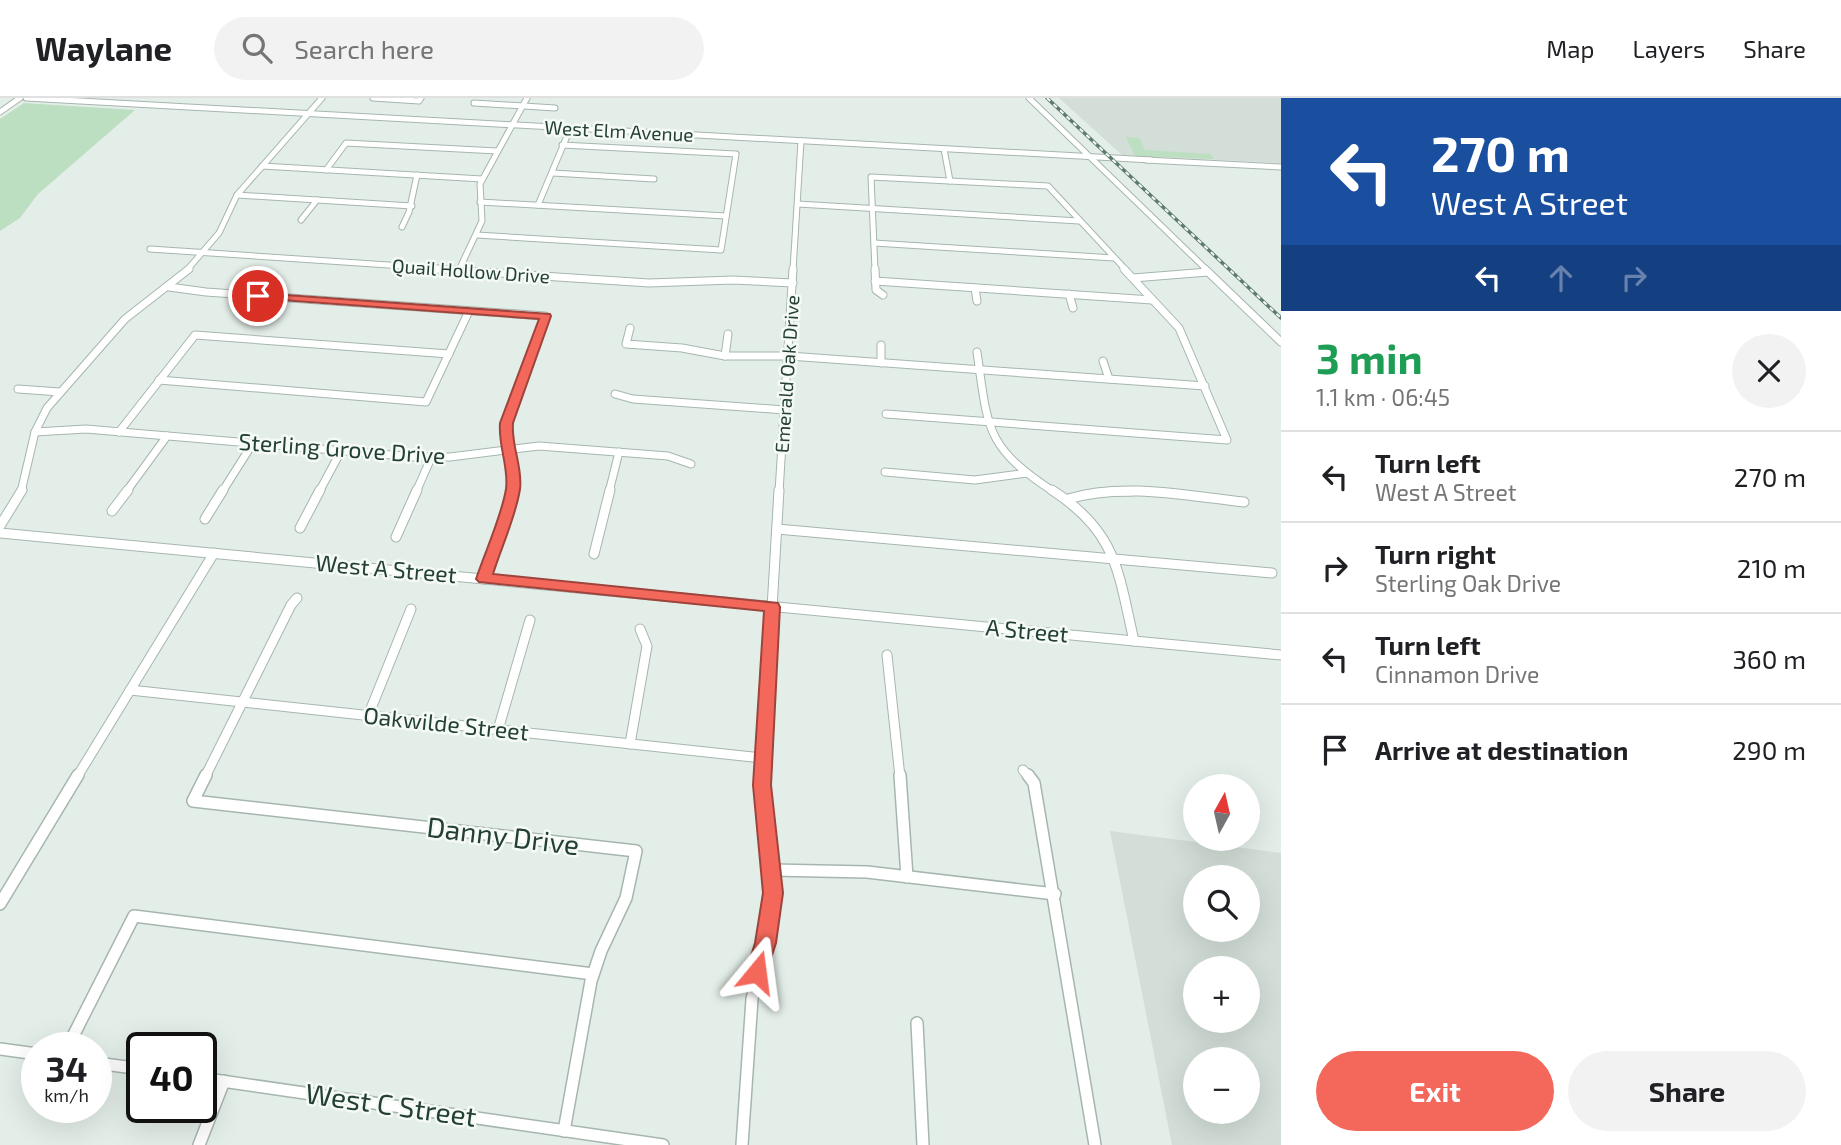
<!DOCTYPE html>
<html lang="en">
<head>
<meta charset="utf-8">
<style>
  body { margin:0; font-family:"Exo 2",sans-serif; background:#f2f2f2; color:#202124; height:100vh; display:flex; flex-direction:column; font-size:26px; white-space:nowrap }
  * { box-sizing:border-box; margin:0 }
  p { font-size:23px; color:#757577 }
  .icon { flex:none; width:38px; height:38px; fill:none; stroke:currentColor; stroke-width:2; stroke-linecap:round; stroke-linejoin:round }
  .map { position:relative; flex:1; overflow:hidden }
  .panel { display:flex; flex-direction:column; background:#fff; width:560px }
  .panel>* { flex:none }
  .hud { background:#1a4fa0; color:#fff; overflow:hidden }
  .needle { width:46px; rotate:8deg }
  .controls { position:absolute; left:1183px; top:676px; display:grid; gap:14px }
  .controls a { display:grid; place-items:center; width:77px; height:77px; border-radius:50%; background:#fff; box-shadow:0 7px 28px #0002; font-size:35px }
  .speed { position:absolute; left:21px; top:934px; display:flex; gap:14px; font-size:35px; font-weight:700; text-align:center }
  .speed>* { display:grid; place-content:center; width:91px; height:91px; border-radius:50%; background:#fff; box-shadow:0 7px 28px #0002; line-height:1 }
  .speed small { font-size:18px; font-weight:400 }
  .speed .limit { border:4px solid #111; border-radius:10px; background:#fff; color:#111 }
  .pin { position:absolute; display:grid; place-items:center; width:60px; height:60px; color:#fff; margin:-30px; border:4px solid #fff; border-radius:50%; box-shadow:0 2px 7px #0007 }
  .me { position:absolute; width:77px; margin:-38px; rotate:16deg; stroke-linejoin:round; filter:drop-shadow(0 0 5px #0008) }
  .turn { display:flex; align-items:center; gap:24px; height:147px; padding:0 35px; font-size:32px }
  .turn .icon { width:91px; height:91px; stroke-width:2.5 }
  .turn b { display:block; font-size:49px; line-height:60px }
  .lanes { display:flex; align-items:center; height:66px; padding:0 35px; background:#0003; justify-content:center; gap:35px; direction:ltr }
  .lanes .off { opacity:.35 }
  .round { display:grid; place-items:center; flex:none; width:74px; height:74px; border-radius:37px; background:#f2f2f2 }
  .headline { display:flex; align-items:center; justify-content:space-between; height:119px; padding:0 35px }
  h1 { font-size:42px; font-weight:700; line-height:52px; color:#1e9e55 }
  .primary-button { display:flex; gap:14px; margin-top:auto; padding:14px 35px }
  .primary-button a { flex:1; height:80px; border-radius:42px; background:#f4685c; color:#fff; font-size:28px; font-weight:700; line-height:80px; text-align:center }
  .primary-button a+a { background:#f2f2f2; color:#202124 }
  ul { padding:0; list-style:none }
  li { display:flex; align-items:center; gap:21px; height:91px; padding:0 35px; border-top:2px solid #e0e0e0 }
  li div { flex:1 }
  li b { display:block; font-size:26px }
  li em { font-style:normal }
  header { display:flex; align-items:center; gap:42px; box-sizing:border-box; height:98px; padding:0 35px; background:#fff; border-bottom:2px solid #e0e0e0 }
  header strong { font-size:33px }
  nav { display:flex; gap:38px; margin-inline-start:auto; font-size:24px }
  .search { width:490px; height:63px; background:#f2f2f2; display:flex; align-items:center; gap:18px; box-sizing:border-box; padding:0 24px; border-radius:38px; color:#757577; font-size:26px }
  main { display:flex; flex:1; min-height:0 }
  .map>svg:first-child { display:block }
</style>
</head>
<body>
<header>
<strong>Waylane</strong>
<div class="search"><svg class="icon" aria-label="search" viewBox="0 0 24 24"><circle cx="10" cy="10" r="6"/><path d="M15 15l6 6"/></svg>Search here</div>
<nav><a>Map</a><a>Layers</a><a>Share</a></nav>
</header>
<main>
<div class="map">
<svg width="1281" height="1047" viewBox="0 0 1281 1047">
  <rect width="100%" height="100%" fill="#e4eee8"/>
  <g fill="#d2ded7" fill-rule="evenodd">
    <polygon points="1059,0 1281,0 1281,65 1122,57"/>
    <path d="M1110 733 1281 755V1047H1172ZM1195 779H1248V831H1195ZM1195 870H1248V922H1195ZM1195 961H1248V1013H1195Z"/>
  </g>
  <g fill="#bddfc1">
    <polygon points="24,5 135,12 38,96 20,120 0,133 0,21"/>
    <polygon points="1126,39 1139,40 1145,52 1211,56 1214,61 1135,58"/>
  </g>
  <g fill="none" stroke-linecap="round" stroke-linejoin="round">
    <defs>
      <g id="minor-far3">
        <polyline points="26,0 1151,62"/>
        <polyline points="373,0 419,3 421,0"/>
        <polyline points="1029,0 1207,172"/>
        <polyline points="474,5 555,10"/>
        <polyline points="0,14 20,0"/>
        <polyline points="944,51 950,83"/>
        <polyline points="1146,62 1281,69"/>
        <polyline points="262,68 482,81"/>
        <polyline points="326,72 346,45 497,53"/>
        <polyline points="553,75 654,81"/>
        <polyline points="237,97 412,108"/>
        <polyline points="480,104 726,118"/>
        <polyline points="798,106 1079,123"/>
        <polyline points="538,107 570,31"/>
        <polyline points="301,122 317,102"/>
        <polyline points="402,129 409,114 417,77"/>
        <polyline points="477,137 721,152 736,56 562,47"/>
        <polyline points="874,145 1114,160"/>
        <polyline points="150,151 463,172"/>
        <polyline points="187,172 219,135 237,97 322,0"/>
        <polyline points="459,172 482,123 480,86 527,0"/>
        <polyline points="793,172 801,43"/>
        <polyline points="875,172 871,79 1048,88 1126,172"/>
      </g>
      <g id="minor-far2">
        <polyline points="437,171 649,185 733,182 793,185"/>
        <polyline points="875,171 876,192 883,197"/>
        <polyline points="1205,171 1281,244"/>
        <polyline points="1133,180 1208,174"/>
        <polyline points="875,183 1152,202"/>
        <path d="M169 189 206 194 545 218 507 325C504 348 515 370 512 394"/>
        <polyline points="975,190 977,203"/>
        <polyline points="1069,196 1073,210"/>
        <polyline points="630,230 626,246 682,250 725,258 789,258 1205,288"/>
        <polyline points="881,247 881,265"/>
        <path d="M977 254C988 331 985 349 1054 394"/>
        <polyline points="725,258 728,236"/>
        <polyline points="1103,263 1109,281"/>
        <polyline points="159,282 426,304 469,213"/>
        <polyline points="18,291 60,294"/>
        <polyline points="615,296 633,301 785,312"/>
        <polyline points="886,316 1227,342 1179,230 1124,171"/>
        <polyline points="35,334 86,331 415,359 450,359 539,348 668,358 691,366"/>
        <polyline points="119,334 195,237 449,256"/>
        <polyline points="885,374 975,382 1027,375"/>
        <polyline points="21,394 35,334 47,310 125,221 189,171"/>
        <polyline points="126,394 167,338"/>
        <polyline points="222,394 253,345"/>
        <polyline points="319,394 341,353"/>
        <polyline points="416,394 431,360"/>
        <polyline points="609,394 619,354"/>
        <polyline points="779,394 793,171"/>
        <polyline points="1117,394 1131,394"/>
      </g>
      <g id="minor-far1">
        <path d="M1052 392C1117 434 1118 473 1134 543"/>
        <path d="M1068 401C1124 384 1187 398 1244 404"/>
        <polyline points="112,413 128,392"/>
        <polyline points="205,421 223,392"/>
        <polyline points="0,428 22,392"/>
        <polyline points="300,430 320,392"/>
        <polyline points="777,431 1272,475"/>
        <polyline points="0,435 1281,557"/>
        <polyline points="396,439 417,392"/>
        <polyline points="594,456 610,392"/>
        <polyline points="484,481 512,392"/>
        <polyline points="887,557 900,679"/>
        <polyline points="130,592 762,660"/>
        <polyline points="368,618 411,511"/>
        <polyline points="498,632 530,522"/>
        <polyline points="630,646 647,548 640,531"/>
        <polyline points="1023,672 1029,679"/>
        <polyline points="77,679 214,455"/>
        <polyline points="205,679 291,507 297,500"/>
        <polyline points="762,679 779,392"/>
      </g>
      <g id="minor">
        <polyline points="206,677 193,703 636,753 626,800 601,853 591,883 564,1033"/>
        <polyline points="900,677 907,779"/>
        <polyline points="1028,677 1034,685 1095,1047"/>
        <polyline points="772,772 867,774 1055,796"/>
        <polyline points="0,806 78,677"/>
        <polyline points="917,925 923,1047"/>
        <polyline points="67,950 134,818 593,876"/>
        <polyline points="0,951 37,956"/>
        <polyline points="96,965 142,971"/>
        <polyline points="201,980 663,1047"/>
        <polyline points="199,1047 224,983"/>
        <polyline points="742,1047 752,901 771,820 773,795 762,677"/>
      </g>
    </defs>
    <use href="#minor-far3" stroke="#a6b6ae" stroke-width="7"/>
    <use href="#minor-far2" stroke="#a6b6ae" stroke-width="9"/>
    <use href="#minor-far1" stroke="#a6b6ae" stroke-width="11"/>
    <use href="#minor" stroke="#a6b6ae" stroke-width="14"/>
    <use href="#minor-far3" stroke="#fff" stroke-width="5"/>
    <use href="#minor-far2" stroke="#fff" stroke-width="7"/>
    <use href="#minor-far1" stroke="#fff" stroke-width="9"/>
    <use href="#minor" stroke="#fff" stroke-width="11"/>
    <defs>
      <polyline id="rail" points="1047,0 1281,220"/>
    </defs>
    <use href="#rail" stroke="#5e7b6f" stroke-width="3.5"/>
    <use href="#rail" stroke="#f5faf7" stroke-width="2" stroke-dasharray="4.5" stroke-linecap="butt"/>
  </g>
  <path fill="#f4685c" stroke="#9f443c" stroke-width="2" d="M258 195 550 216 551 218 513 325C511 348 523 369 520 391 516 418 501 450 493 476L778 505 780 509 771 687 783 795 776 845 764 881 757 884 749 881 746 874 755 845 763 795 753 687 764 513 479 484 476 481C485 454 502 417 506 391 509 369 498 348 500 325L539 221 254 200 253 198Z"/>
  <g text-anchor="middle" stroke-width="5" stroke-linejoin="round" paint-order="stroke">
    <g font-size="19" fill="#234033" stroke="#f5faf7">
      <text transform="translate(619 33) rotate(3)" y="7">West Elm Avenue</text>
      <text transform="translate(471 173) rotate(4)" y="7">Quail Hollow Drive</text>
      <text transform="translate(787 276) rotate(-86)" y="7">Emerald Oak Drive</text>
    </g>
    <g font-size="23" fill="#234033" stroke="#f5faf7">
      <text transform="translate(342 351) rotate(4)" y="8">Sterling Grove Drive</text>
      <text transform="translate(386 471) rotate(5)" y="8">West A Street</text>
      <text transform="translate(1027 533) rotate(5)" y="8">A Street</text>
      <text transform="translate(446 626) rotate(6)" y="8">Oakwilde Street</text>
    </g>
    <g font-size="28" fill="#234033" stroke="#f5faf7">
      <text transform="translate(503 738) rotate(7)" y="10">Danny Drive</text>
      <text transform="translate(391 1007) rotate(8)" y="10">West C Street</text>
    </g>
  </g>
</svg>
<div class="controls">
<a><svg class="needle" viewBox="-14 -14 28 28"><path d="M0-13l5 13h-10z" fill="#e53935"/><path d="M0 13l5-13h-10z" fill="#757577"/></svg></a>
<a><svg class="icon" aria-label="search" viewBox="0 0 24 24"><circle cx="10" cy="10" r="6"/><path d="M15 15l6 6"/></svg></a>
<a>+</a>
<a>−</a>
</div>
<div class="speed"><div>34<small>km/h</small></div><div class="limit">40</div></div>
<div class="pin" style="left:258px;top:198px;background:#d93025"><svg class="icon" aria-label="arrive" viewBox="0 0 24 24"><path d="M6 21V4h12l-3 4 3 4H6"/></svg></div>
<svg class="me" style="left:757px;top:874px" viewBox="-20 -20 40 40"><path d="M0-17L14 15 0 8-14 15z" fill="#f4685c" stroke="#fff" stroke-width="4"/></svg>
</div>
<section class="panel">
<div class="hud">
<div class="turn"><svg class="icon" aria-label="left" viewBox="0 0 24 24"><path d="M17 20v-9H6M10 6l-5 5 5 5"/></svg><div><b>270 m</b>West A Street</div></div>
<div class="lanes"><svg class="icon" aria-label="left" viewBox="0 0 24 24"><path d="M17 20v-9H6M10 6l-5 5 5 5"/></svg><svg class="icon off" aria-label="ahead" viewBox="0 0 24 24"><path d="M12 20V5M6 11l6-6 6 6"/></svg><svg class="icon off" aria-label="right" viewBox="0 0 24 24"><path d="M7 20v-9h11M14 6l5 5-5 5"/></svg></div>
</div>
<div class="headline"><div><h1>3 min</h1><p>1.1 km · 06:45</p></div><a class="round"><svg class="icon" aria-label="close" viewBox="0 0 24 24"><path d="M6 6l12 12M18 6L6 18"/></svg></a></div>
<ul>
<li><svg class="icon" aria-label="left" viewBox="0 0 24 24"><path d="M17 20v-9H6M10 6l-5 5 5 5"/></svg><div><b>Turn left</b><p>West A Street</p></div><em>270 m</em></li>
<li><svg class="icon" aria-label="right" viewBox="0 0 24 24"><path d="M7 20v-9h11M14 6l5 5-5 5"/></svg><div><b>Turn right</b><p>Sterling Oak Drive</p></div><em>210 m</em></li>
<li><svg class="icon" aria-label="left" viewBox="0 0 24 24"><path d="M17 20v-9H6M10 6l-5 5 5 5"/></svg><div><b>Turn left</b><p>Cinnamon Drive</p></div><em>360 m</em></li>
<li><svg class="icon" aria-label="arrive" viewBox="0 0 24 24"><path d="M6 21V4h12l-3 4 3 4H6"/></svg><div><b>Arrive at destination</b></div><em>290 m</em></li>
</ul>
<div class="primary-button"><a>Exit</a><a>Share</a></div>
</section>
</main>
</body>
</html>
